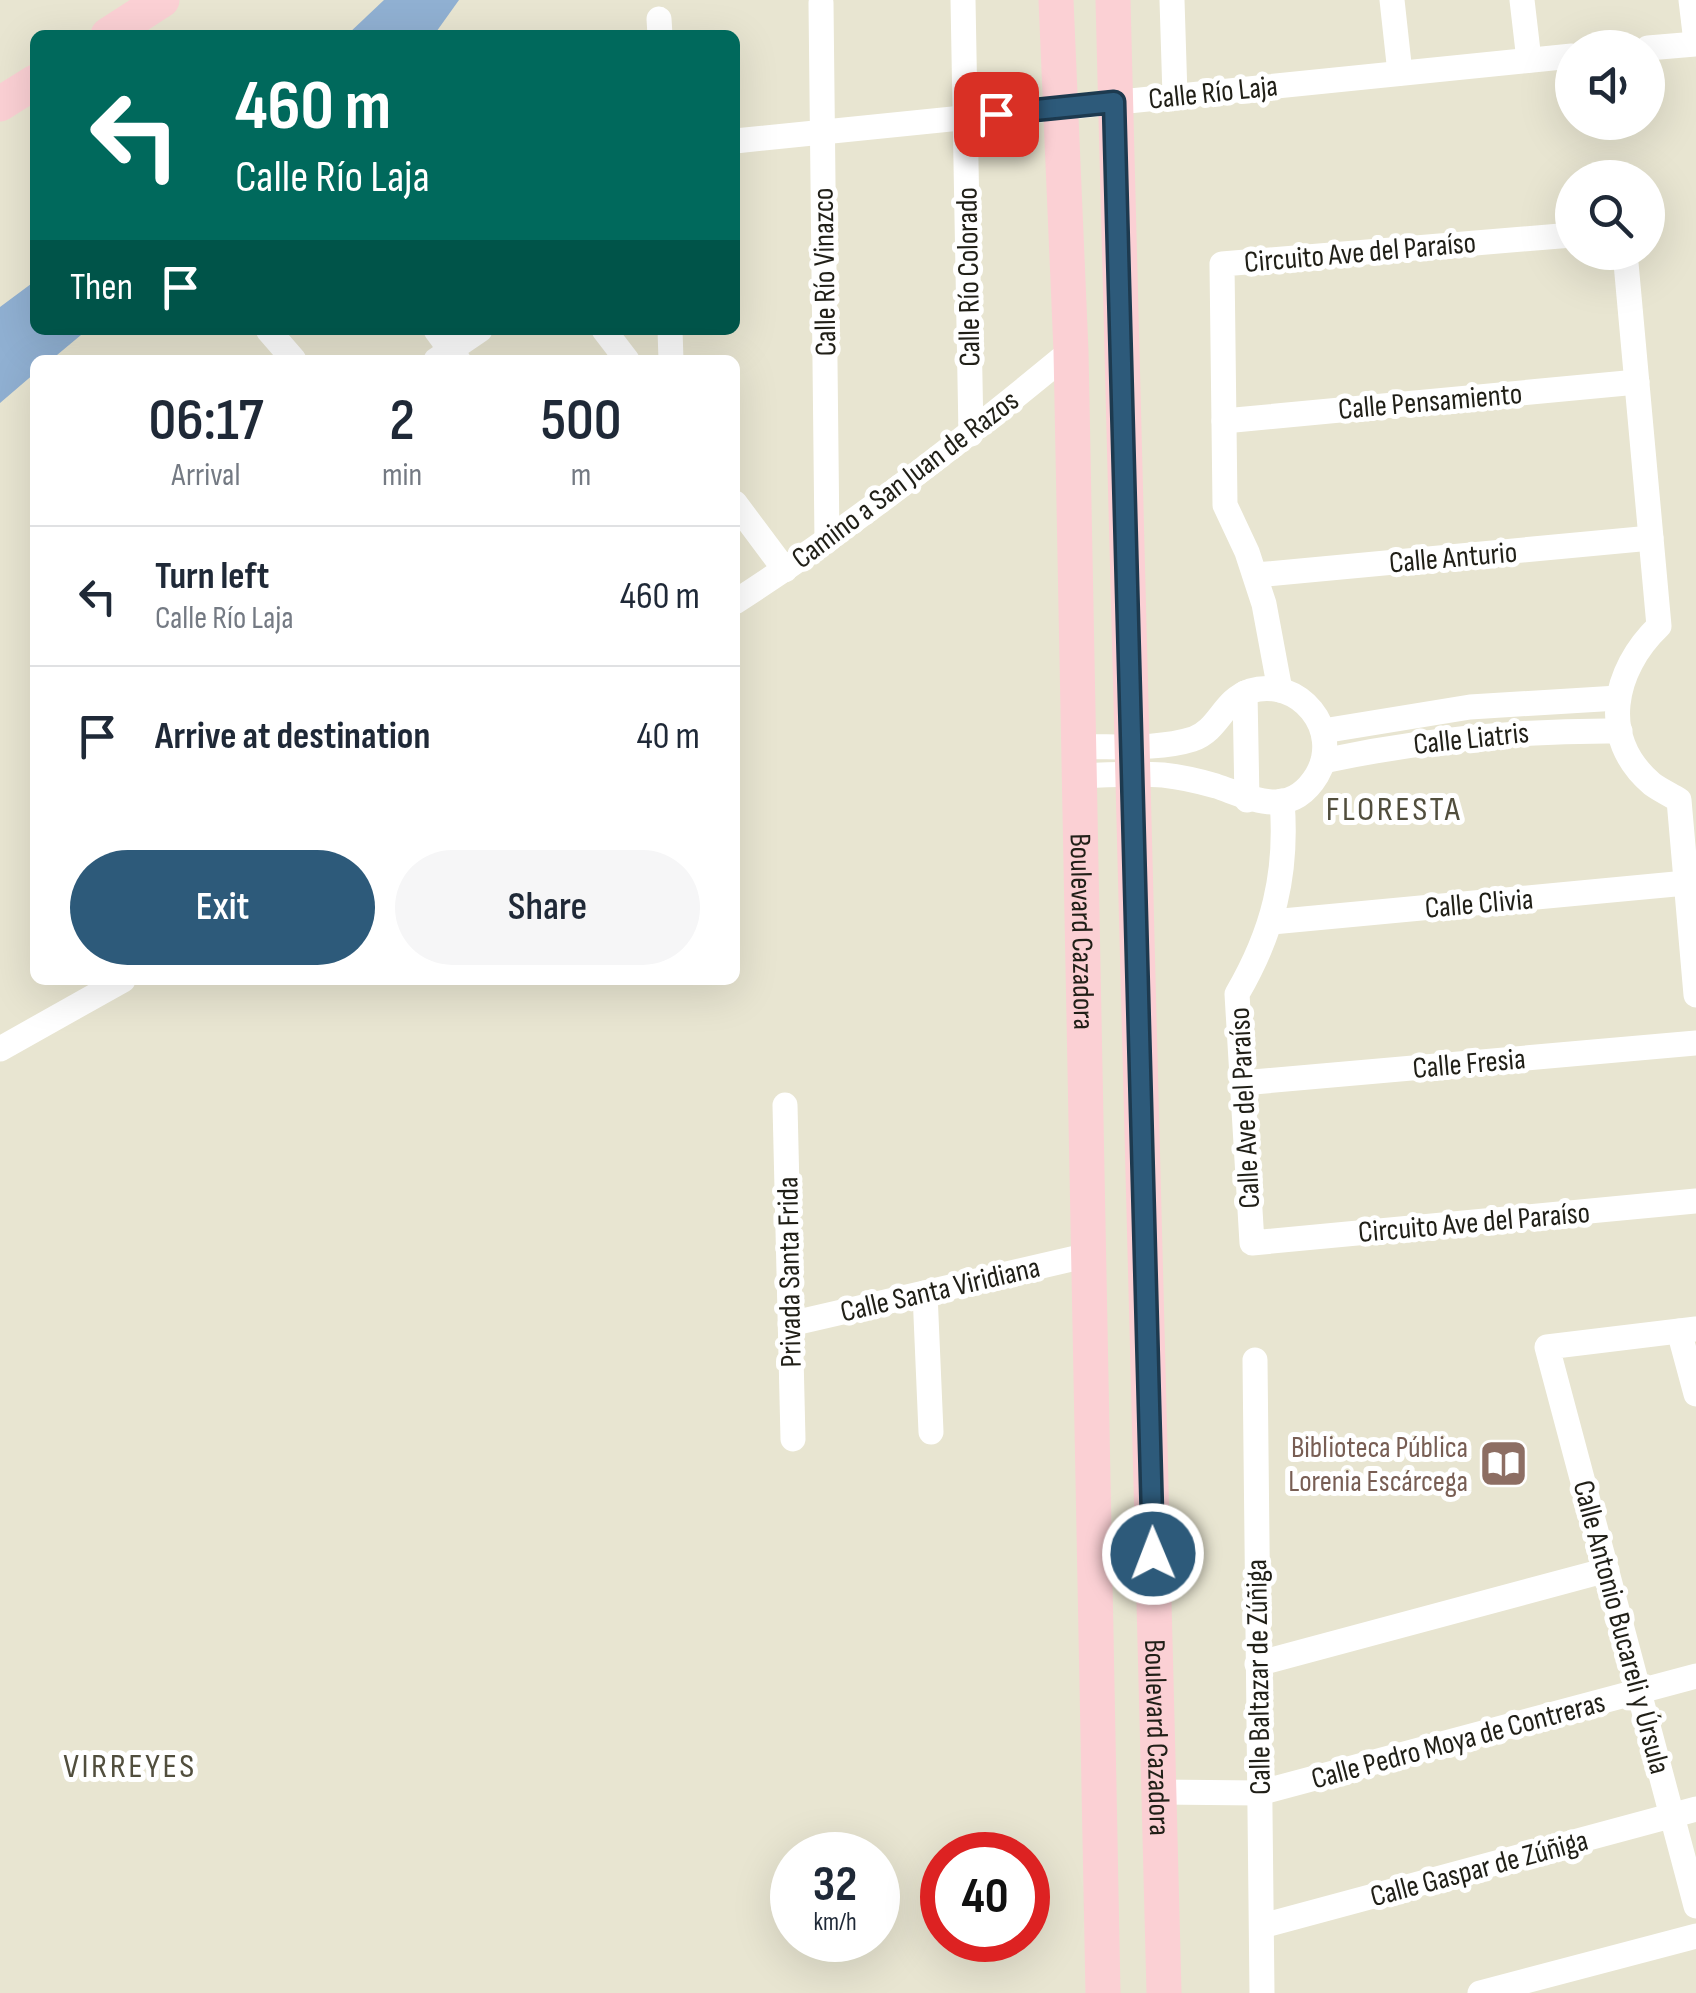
<!DOCTYPE html>
<html lang="en">
<head>
<meta charset="utf-8">
<style>
  body { margin:0; font-family:"Sofia Sans Condensed",sans-serif; background:#f6f6f7; color:#1f2937; height:100vh; display:flex; flex-direction:column; font-size:38px; white-space:nowrap }
  * { box-sizing:border-box; margin:0 }
  p { font-size:32px; color:#747a83 }
  .icon { flex:none; width:55px; height:55px; fill:none; stroke:currentColor; stroke-width:2; stroke-linecap:round; stroke-linejoin:round }
  .map { position:relative; flex:1; overflow:hidden }
  .sheet { position:absolute; left:30px; top:355px; width:710px; height:630px; display:flex; flex-direction:column; background:#fff; border-radius:15px; box-shadow:0 10px 40px #0002 }
  .sheet>* { flex:none }
  .hud { position:absolute; left:30px; top:30px; width:710px; height:305px; border-radius:15px; box-shadow:0 10px 40px #0002; background:#00695c; color:#fff; overflow:hidden }
  .tools { position:absolute; left:1555px; top:30px; display:grid; gap:20px }
  .tools a { display:grid; place-items:center; width:110px; height:110px; border-radius:50%; background:#fff; box-shadow:0 10px 40px #0002; font-size:50px }
  .speed { position:absolute; left:770px; top:1832px; display:flex; gap:20px; font-size:50px; font-weight:700; text-align:center }
  .speed>* { display:grid; place-content:center; width:130px; height:130px; border-radius:50%; background:#fff; box-shadow:0 10px 40px #0002; line-height:1 }
  .speed small { font-size:25px; font-weight:400 }
  .speed .limit { border:15px solid #d22; background:#fff; color:#111 }
  .pin { position:absolute; display:grid; place-items:center; width:85px; height:85px; color:#fff; margin:-42px; border-radius:20px; box-shadow:0 5px 15px #0006 }
  .me { position:absolute; width:110px; margin:-55px; rotate:359deg; stroke-linejoin:round; filter:drop-shadow(0 0 8px #0008) }
  .turn { display:flex; align-items:center; gap:35px; height:210px; padding:0 40px; font-size:45px }
  .turn .icon { width:130px; height:130px; stroke-width:2.5 }
  .turn b { display:block; font-size:70px; line-height:85px }
  .then { display:flex; align-items:center; height:95px; padding:0 40px; background:#0003; gap:20px; font-size:38px }
  .eta { display:flex; justify-content:space-evenly; align-items:center; height:170px; text-align:center }
  .eta b { font-size:60px; font-weight:600; line-height:70px }
  .button { display:flex; gap:20px; margin-top:auto; padding:20px 40px }
  .button a { flex:1; height:115px; border-radius:60px; background:#2d5a7a; color:#fff; font-size:40px; font-weight:600; line-height:115px; text-align:center }
  .button a+a { background:#f6f6f7; color:#1f2937 }
  ul { padding:0; list-style:none }
  li { display:flex; align-items:center; gap:30px; height:140px; padding:0 40px; border-top:2px solid #e0e1e3 }
  li div { flex:1 }
  li b { display:block; font-size:38px }
  li em { font-style:normal }
  .map>svg:first-child { display:block }
</style>
</head>
<body>
<div class="map">
<svg width="1696" height="1993" viewBox="0 0 1696 1993">
  <rect width="100%" height="100%" fill="#e8e5d1"/>
  <g fill="#90b0d2">
    <polygon points="384,0 459,0 434,35 347,35"/>
    <polygon points="35,281 35,330 87,330 51,360 35,360 35,373 0,403 0,307"/>
  </g>
  <g fill="none" stroke-linecap="round" stroke-linejoin="round">
    <g stroke="#fff" stroke-width="25">
      <polyline points="963,0 971,434"/>
      <polyline points="1172,0 1175,96"/>
      <polyline points="1392,0 1400,73"/>
      <polyline points="1522,0 1529,60"/>
      <polyline points="1691,0 1696,42"/>
      <polyline points="821,3 827,541"/>
      <polyline points="659,19 660,35"/>
      <polyline points="1648,48 1696,44"/>
      <polyline points="735,141 1572,56"/>
      <path d="M1625 252 1659 626C1613 670 1598 738 1652 784 1660 790 1671 795 1679 800L1696 995"/>
      <polyline points="268,330 294,360"/>
      <polyline points="436,330 458,360"/>
      <polyline points="604,330 627,360"/>
      <polyline points="670,330 671,360"/>
      <polyline points="436,360 480,330"/>
      <polyline points="1224,421 1637,382"/>
      <polyline points="735,503 785,570"/>
      <polyline points="1256,575 1651,538"/>
      <path d="M735 602C853 526 963 440 1071 351"/>
      <polyline points="1280,690 1264,604 1247,552 1225,505 1222,264 1572,235"/>
      <polyline points="1245,693 1247,800"/>
      <polyline points="1323,731 1470,707 1618,698"/>
      <path d="M1079 747C1115 746 1158 750 1193 739 1219 730 1223 700 1250 691 1299 676 1343 730 1317 775 1290 820 1252 798 1216 786 1199 781 1181 777 1163 775 1136 773 1107 775 1079 776"/>
      <path d="M1323 761C1422 740 1519 730 1620 731"/>
      <path d="M1282 801C1288 874 1273 932 1237 994L1252 1243 1696 1201"/>
      <polyline points="1272,922 1686,883"/>
      <polyline points="0,1049 123,980"/>
      <polyline points="1242,1083 1696,1043"/>
      <polyline points="785,1105 793,1439"/>
      <polyline points="925,1293 931,1432"/>
      <polyline points="790,1324 1089,1255"/>
      <polyline points="1696,1329 1547,1347 1696,1906"/>
      <polyline points="1679,1331 1696,1394"/>
      <polyline points="1255,1360 1262,1993"/>
      <polyline points="1257,1664 1607,1570"/>
      <polyline points="1159,1792 1259,1793 1696,1676"/>
      <polyline points="1262,1926 1696,1809"/>
      <polyline points="1480,1993 1696,1936"/>
    </g>
    <g stroke="#fbd0d4" stroke-width="35">
      <path id="s1" d="M1056 0 1071 351 1103 1993"/>
      <path id="s2" d="M1113 0 1164 1993"/>
      <polyline points="108,35 162,0"/>
      <polyline points="0,104 35,82"/>
    </g>
  </g>
  <g fill="none" stroke-linecap="round" stroke-linejoin="round">
    <defs>
      <polyline id="route" points="996,114 1114,102 1153,1554"/>
    </defs>
    <use href="#route" stroke="#1d3a4f" stroke-width="25"/>
    <use href="#route" stroke="#2d5a7a" stroke-width="18"/>
  </g>
  <defs>
    <symbol id="library-square" viewBox="-11 -11 22 22"><rect x="-9" y="-9" width="18" height="18" rx="4" fill="#8d6e63" stroke="#fff"/><path d="M-6-4Q-3-5.5-.7-3.5V5Q-3 3-6 4ZM6-4Q3-5.5 .7-3.5V5Q3 3 6 4Z" fill="#fff"/></symbol>
  </defs>
  <g fill-rule="evenodd">
    <use href="#library-square" x="1476" y="1436" width="55" height="55"/>
  </g>
  <g text-anchor="middle" stroke-width="10" stroke-linejoin="round" paint-order="stroke">
    <g font-size="30" fill="#201f17" stroke="#fff">
      <text transform="translate(1213 92) rotate(-6)" y="10">Calle Río Laja</text>
      <text transform="translate(1360 252) rotate(-5)" y="10">Circuito Ave del Paraíso</text>
      <text transform="translate(824 272) rotate(-91)" y="10">Calle Río Vinazco</text>
      <text transform="translate(968 277) rotate(-91)" y="10">Calle Río Colorado</text>
      <text transform="translate(1430 401) rotate(-5)" y="10">Calle Pensamiento</text>
      <text transform="translate(905 479) rotate(-37)" y="10">Camino a San Juan de Razos</text>
      <text transform="translate(1453 557) rotate(-5)" y="10">Calle Anturio</text>
      <text transform="translate(1471 738) rotate(-6)" y="10">Calle Liatris</text>
      <text transform="translate(1479 903) rotate(-5)" y="10">Calle Clivia</text>
      <text dy="10" stroke="none"><textPath href="#s1" startOffset="932">Boulevard Cazadora</textPath></text>
      <text transform="translate(1469 1063) rotate(-5)" y="10">Calle Fresia</text>
      <text transform="translate(1244 1108) rotate(-93)" y="10">Calle Ave del Paraíso</text>
      <text transform="translate(1474 1222) rotate(-5)" y="10">Circuito Ave del Paraíso</text>
      <text transform="translate(789 1272) rotate(-91)" y="10">Privada Santa Frida</text>
      <text transform="translate(940 1289) rotate(-13)" y="10">Calle Santa Viridiana</text>
      <text transform="translate(1622 1627) rotate(75)" y="10">Calle Antonio Bucareli y Úrsula</text>
      <text transform="translate(1258 1677) rotate(-91)" y="10">Calle Baltazar de Zúñiga</text>
      <text dy="10" stroke="none"><textPath href="#s2" startOffset="1738">Boulevard Cazadora</textPath></text>
      <text transform="translate(1458 1740) rotate(-15)" y="10">Calle Pedro Moya de Contreras</text>
      <text transform="translate(1479 1868) rotate(-15)" y="10">Calle Gaspar de Zúñiga</text>
    </g>
    <g font-size="30" fill="#785e54" stroke="#fff" text-anchor="end">
      <text x="1468" y="1457">Biblioteca Pública<tspan x="1468" dy="34">Lorenia Escárcega</tspan></text>
    </g>
    <g font-size="35" letter-spacing="2.5" fill="#514e3d" stroke="#fff">
      <text x="1394" y="820">FLORESTA</text>
      <text x="130" y="1777">VIRREYES</text>
    </g>
  </g>
</svg>
<div class="tools">
<a><svg class="icon" aria-label="sound" viewBox="0 0 24 24"><path d="M4 9h4l5-4v14l-5-4H4zM17 9q2 3 0 6"/></svg></a>
<a><svg class="icon" aria-label="search" viewBox="0 0 24 24"><circle cx="10" cy="10" r="6"/><path d="M15 15l6 6"/></svg></a>
</div>
<div class="speed"><div>32<small>km/h</small></div><div class="limit">40</div></div>
<div class="pin" style="left:996px;top:114px;background:#d93025"><svg class="icon" aria-label="arrive" viewBox="0 0 24 24"><path d="M6 21V4h12l-3 4 3 4H6"/></svg></div>
<svg class="me" style="left:1153px;top:1554px" viewBox="-20 -20 40 40"><circle r="17" fill="#2d5a7a" stroke="#fff" stroke-width="3"/><path d="M0-11L8 9 0 5-8 9z" fill="#fff"/></svg>
<div class="hud">
<div class="turn"><svg class="icon" aria-label="left" viewBox="0 0 24 24"><path d="M17 20v-9H6M10 6l-5 5 5 5"/></svg><div><b>460 m</b>Calle Río Laja</div></div>
<div class="then">Then<svg class="icon" aria-label="arrive" viewBox="0 0 24 24"><path d="M6 21V4h12l-3 4 3 4H6"/></svg></div>
</div>
<section class="sheet">
<div class="eta">
<div><b>06:17</b><p>Arrival</p></div>
<div><b>2</b><p>min</p></div>
<div><b>500</b><p>m</p></div>
</div>
<ul>
<li><svg class="icon" aria-label="left" viewBox="0 0 24 24"><path d="M17 20v-9H6M10 6l-5 5 5 5"/></svg><div><b>Turn left</b><p>Calle Río Laja</p></div><em>460 m</em></li>
<li><svg class="icon" aria-label="arrive" viewBox="0 0 24 24"><path d="M6 21V4h12l-3 4 3 4H6"/></svg><div><b>Arrive at destination</b></div><em>40 m</em></li>
</ul>
<div class="button"><a>Exit</a><a>Share</a></div>
</section>
</div>
</body>
</html>
